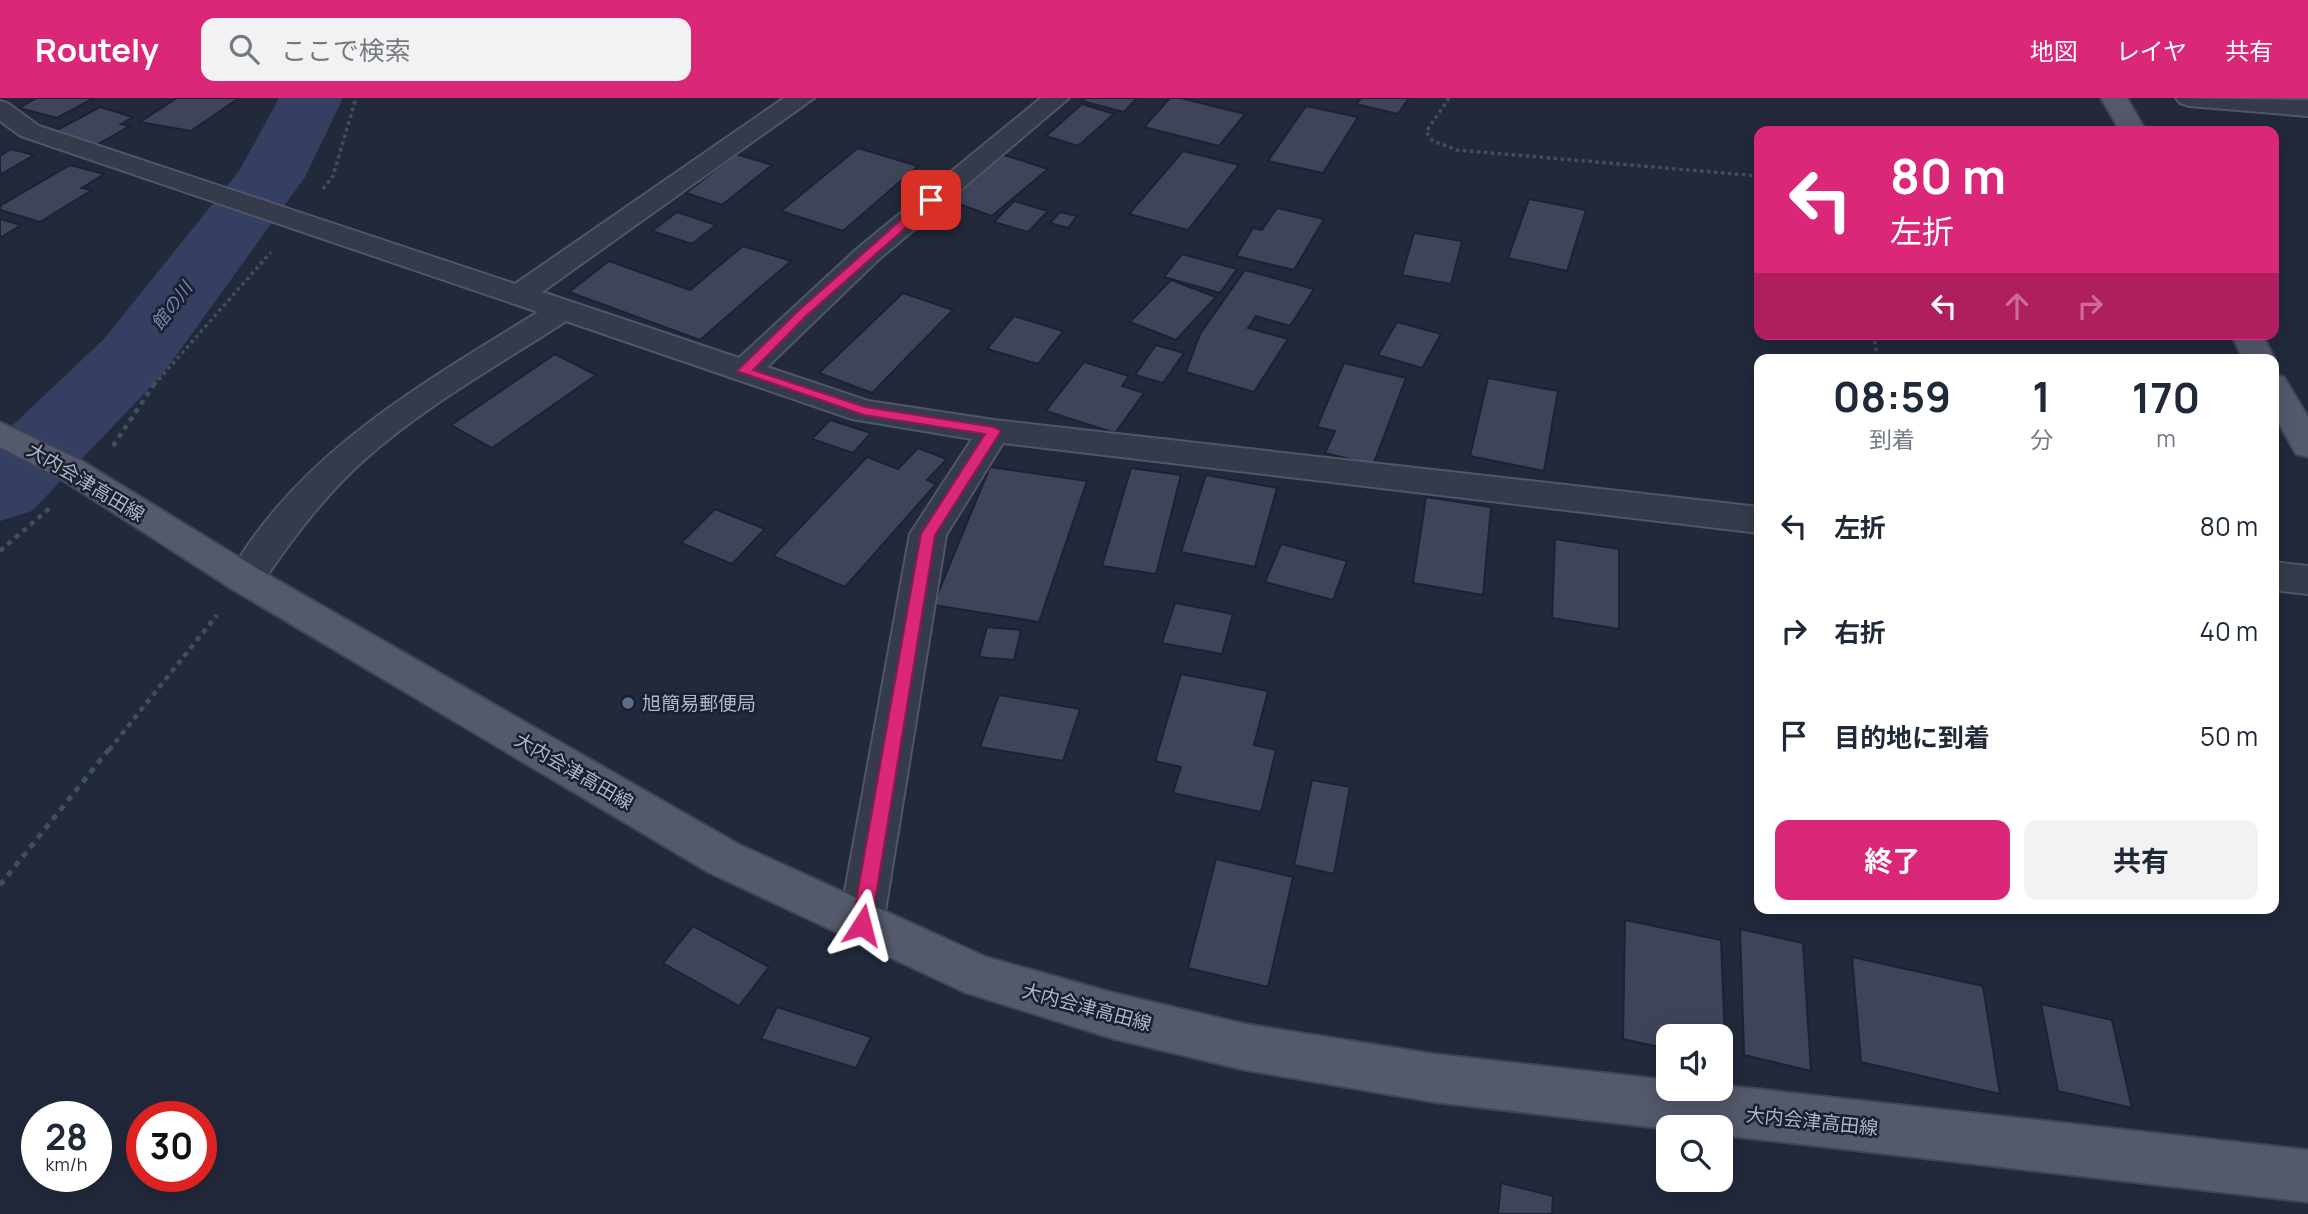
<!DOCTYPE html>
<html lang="ja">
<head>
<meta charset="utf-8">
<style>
  body { margin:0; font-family:Manrope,"Noto Sans JP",sans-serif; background:#f2f2f3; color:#1f2937; height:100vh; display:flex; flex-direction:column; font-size:26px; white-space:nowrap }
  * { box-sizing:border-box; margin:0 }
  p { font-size:23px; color:#747a83 }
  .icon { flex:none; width:38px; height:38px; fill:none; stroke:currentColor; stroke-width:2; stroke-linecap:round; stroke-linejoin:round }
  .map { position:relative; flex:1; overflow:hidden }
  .drawer { position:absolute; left:1754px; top:256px; width:525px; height:560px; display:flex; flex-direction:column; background:#fff; border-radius:14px; box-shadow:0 4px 18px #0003 }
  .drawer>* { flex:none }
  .hud { position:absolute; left:1754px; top:28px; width:525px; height:214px; border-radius:14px; box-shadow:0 4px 18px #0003; background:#db2777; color:#fff; overflow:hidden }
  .controls { position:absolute; left:1656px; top:926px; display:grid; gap:14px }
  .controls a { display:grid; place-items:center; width:77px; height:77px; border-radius:14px; background:#fff; box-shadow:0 4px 18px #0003; font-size:35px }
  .speed { position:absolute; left:21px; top:1003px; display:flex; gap:14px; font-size:35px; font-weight:700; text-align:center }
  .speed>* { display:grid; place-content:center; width:91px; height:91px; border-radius:50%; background:#fff; box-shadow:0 4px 18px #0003; line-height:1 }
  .speed small { font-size:18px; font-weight:400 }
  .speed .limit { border:10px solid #d22; background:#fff; color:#111 }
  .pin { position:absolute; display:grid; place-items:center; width:60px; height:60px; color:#fff; margin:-30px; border-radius:14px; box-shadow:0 4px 10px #0006 }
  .me { position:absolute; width:77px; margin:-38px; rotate:9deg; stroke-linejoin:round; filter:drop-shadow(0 0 5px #0008) }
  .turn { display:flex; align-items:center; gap:24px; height:147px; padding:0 21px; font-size:32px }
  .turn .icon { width:91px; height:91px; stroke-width:2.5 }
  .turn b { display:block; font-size:49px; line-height:60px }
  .lanes { display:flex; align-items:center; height:66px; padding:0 21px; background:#0003; justify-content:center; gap:35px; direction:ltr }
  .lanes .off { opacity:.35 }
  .eta { display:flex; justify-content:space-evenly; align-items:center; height:119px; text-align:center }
  .eta b { font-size:42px; font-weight:700; line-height:49px }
  .primary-button { display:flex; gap:14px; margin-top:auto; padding:14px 21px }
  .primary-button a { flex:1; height:80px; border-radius:14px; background:#db2777; color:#fff; font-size:28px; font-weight:700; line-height:80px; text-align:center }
  .primary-button a+a { background:#f2f2f3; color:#1f2937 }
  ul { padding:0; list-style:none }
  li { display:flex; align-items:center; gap:21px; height:105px; padding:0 21px }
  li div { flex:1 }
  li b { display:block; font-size:26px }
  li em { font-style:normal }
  header { display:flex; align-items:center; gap:42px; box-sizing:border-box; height:98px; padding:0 35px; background:#db2777; color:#fff }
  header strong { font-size:33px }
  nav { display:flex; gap:38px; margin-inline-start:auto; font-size:24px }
  .search { width:490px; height:63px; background:#f2f2f3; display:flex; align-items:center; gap:18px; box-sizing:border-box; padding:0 24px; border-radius:14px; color:#747a83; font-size:26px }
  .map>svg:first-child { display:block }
</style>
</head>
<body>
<header>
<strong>Routely</strong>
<div class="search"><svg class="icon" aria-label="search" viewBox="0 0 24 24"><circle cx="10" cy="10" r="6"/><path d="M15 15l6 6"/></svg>ここで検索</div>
<nav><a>地図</a><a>レイヤ</a><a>共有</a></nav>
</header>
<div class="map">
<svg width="2308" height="1116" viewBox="0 0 2308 1116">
  <rect width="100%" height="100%" fill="#22293b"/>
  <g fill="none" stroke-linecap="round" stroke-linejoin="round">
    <polygon fill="#343f61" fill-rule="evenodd" points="279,0 343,0 305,79 162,277 32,413 0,423 0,339 104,241 239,73"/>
  </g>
  <g fill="#3e455b" stroke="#1d2232" stroke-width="2">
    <polygon points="37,0 94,0 57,20 19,10"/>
    <polygon points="177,0 239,0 191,33 140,24"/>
    <polygon points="1085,0 1137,0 1124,14 1082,3"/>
    <polygon points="1170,0 1181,0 1245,16 1219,48 1144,29"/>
    <polygon points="1361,0 1409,0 1398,16 1356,6"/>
    <polygon points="1082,6 1114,16 1078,48 1046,38"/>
    <polygon points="1306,8 1358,19 1323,75 1268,63"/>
    <polygon points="100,9 133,19 121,26 130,28 96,47 55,33"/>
    <polygon points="858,50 918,68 843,133 781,113"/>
    <polygon points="11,51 34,57 0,77 0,58"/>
    <polygon points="1183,53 1239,67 1188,132 1129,116"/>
    <polygon points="736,56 772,67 722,107 686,95"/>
    <polygon points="1004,57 1048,71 992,118 948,102"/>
    <polygon points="70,67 104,76 82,90 92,92 40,124 0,112 0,108"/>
    <polygon points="1529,101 1586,112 1567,173 1508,160"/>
    <polygon points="1014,103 1048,113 1028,134 994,124"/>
    <polygon points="1277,110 1324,121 1294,172 1236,158 1253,130 1262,132"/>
    <polygon points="677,114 716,127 692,146 652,133"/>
    <polygon points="1060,114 1077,118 1068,130 1050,125"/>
    <polygon points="0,121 21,127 0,140"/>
    <polygon points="1414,135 1462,143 1451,186 1402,177"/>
    <polygon points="743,148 791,163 700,242 569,194 609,163 690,192"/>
    <polygon points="1182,156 1237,171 1220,195 1164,179"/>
    <polygon points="1245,172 1314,191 1290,228 1256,218 1248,230 1288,241 1254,294 1186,274 1200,236"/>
    <polygon points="1171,182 1216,199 1176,242 1130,224"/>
    <polygon points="903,195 953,212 872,295 819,275"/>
    <polygon points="1014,218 1063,233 1038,266 987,251"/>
    <polygon points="1397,224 1441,236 1422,270 1378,257"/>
    <polygon points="1156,247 1184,255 1163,285 1135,277"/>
    <polygon points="555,256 596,277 492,350 451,327"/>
    <polygon points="1084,264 1129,278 1122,288 1144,295 1115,335 1046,313"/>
    <polygon points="1344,265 1406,280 1373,367 1325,355 1335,333 1317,329"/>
    <polygon points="1488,280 1558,293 1544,373 1470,358"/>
    <polygon points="830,322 871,335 853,355 812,341"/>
    <polygon points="918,350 947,361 927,382 936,386 845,489 773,458 867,359 898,371"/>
    <polygon points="990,369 1087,383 1039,524 933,507"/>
    <polygon points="1131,370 1181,377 1156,476 1102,468"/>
    <polygon points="1206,377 1277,390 1255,469 1181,454"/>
    <polygon points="1426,399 1491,409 1483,497 1413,485"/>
    <polygon points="715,411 765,431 732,466 681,445"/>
    <polygon points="1555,441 1619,451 1619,531 1552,520"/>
    <polygon points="1281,446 1347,463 1333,502 1265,484"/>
    <polygon points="1175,505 1233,516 1222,556 1162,545"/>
    <polygon points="987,529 1021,532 1014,562 979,559"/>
    <polygon points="1181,576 1268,593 1254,647 1276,652 1261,714 1173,695 1181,669 1155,663"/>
    <polygon points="999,597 1080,611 1063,663 980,649"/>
    <polygon points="1312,682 1350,689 1334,776 1294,767"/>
    <polygon points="1216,761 1293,779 1268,889 1188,870"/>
    <polygon points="1625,822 1721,842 1726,965 1720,963 1720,938 1668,938 1668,951 1623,941"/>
    <polygon points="693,828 769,869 739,908 663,865"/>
    <polygon points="1740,831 1803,845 1811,973 1744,957"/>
    <polygon points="1852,859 1983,888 2000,996 1861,964"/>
    <polygon points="2041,906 2112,922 2132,1010 2058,993"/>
    <polygon points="777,909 871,939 856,970 761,941"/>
    <polygon points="1501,1085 1553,1098 1552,1116 1498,1116"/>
  </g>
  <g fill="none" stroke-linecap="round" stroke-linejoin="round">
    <defs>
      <g id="minor">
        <path d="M784 0H814L542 194 739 260 858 150 1041 0H1069L878 162 767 269 868 303 994 322 1759 409V435L1003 345 946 437 883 826 877 841 861 847 845 841 839 826 910 436 972 341 852 321 566 223C497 268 424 308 363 363 322 400 289 445 258 491L245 495 232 491 227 481C296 356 422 286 538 214L21 38 0 23V3L9 6 39 28 515 186Z"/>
        <polygon points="2176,0 2308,2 2308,18 2189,8 2180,5"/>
        <polygon points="2273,464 2308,468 2308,496 2273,492"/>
      </g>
      <g id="major">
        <polygon points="2101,0 2127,0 2146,33 2120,33"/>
        <polygon points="2231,236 2262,236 2275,261 2243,261"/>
        <polygon points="2273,276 2284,279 2308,319 2308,359 2296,356 2273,315"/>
        <polygon points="0,324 82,363 258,471 738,746 986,859 1114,895 1245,926 1434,956 1668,982 1668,990 1720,990 1720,987 2308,1052 2308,1104 1720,1037 1720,1029 1668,1031 1434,1004 1245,972 1114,941 964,894 708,774 232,491 58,379 0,349"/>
      </g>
    </defs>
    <use href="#minor" stroke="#515666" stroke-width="4"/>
    <use href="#major" stroke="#3f4454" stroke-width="4"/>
    <g stroke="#3f5156" stroke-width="3.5" stroke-dasharray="3.5 3.5" stroke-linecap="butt">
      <polyline points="1449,0 1426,34 1433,43 1457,52 1759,78"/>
      <polyline points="323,91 333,78 356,0"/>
      <polyline points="1873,236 1878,261"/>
      <polyline points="154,287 271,154"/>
    </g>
    <g stroke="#3f5156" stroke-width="4.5" stroke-dasharray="5 5" stroke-linecap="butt">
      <polyline points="113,348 155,285"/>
      <polyline points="0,453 52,408"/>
      <polyline points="109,652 217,517"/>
    </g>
    <polyline stroke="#3f5156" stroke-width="5" stroke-dasharray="6 6" stroke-linecap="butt" points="0,787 110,650"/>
    <use href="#minor" fill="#363b4b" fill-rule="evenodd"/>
    <use href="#major" fill="#545a6b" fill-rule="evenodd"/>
  </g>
  <polygon fill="#db2777" stroke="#8e194d" stroke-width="2" points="927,99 937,102 806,218 753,272 865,309 994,329 1001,333 935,437 871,827 868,833 862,835 855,833 852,827 921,436 985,336 864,317 737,273 798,213"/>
  <circle fill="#5c6f8a" stroke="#1b2030" stroke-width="2.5" cx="628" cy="605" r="7"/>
  <g text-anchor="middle" stroke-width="5" stroke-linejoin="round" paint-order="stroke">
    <g font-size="18" font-style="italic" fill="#7986b0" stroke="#1b2030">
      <text transform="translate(172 208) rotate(-53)" y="6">館の川</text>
    </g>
    <g font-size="19" fill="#b1b6c7" stroke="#1b2030">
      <text transform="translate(86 384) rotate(31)" y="7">大内会津高田線</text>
      <text transform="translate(574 673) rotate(30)" y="7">大内会津高田線</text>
      <text transform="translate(1087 909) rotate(15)" y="7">大内会津高田線</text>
      <text transform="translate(1812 1023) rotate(6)" y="7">大内会津高田線</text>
    </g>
    <g font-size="19" fill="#b1b6c7" stroke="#1b2030" text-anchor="start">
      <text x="642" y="612">旭簡易郵便局</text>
    </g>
  </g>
</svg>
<div class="controls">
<a><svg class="icon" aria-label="sound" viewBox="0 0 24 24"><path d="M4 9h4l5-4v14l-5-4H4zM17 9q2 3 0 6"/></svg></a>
<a><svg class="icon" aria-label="search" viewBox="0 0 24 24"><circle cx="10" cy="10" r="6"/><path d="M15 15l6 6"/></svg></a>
</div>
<div class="speed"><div>28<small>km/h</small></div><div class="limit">30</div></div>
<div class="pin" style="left:931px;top:102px;background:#d93025"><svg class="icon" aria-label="arrive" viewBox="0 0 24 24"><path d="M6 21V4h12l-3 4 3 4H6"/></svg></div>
<svg class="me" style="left:862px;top:827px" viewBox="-20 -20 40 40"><path d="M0-17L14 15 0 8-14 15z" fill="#db2777" stroke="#fff" stroke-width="4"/></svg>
<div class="hud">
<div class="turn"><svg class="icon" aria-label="left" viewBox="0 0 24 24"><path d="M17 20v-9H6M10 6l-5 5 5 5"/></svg><div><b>80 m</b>左折</div></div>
<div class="lanes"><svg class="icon" aria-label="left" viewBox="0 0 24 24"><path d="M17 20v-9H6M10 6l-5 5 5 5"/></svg><svg class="icon off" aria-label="ahead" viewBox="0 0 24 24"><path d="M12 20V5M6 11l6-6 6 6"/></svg><svg class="icon off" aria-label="right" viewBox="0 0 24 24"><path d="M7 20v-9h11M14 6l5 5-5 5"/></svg></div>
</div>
<section class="drawer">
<div class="eta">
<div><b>08:59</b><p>到着</p></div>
<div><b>1</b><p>分</p></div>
<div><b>170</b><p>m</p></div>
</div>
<ul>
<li><svg class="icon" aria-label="left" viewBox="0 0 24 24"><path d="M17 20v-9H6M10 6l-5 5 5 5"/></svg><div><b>左折</b></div><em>80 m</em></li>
<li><svg class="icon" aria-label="right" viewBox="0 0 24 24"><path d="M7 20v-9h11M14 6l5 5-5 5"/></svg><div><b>右折</b></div><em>40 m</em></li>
<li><svg class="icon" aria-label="arrive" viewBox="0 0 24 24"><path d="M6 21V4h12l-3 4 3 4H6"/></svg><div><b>目的地に到着</b></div><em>50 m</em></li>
</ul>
<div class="primary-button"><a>終了</a><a>共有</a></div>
</section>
</div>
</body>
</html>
